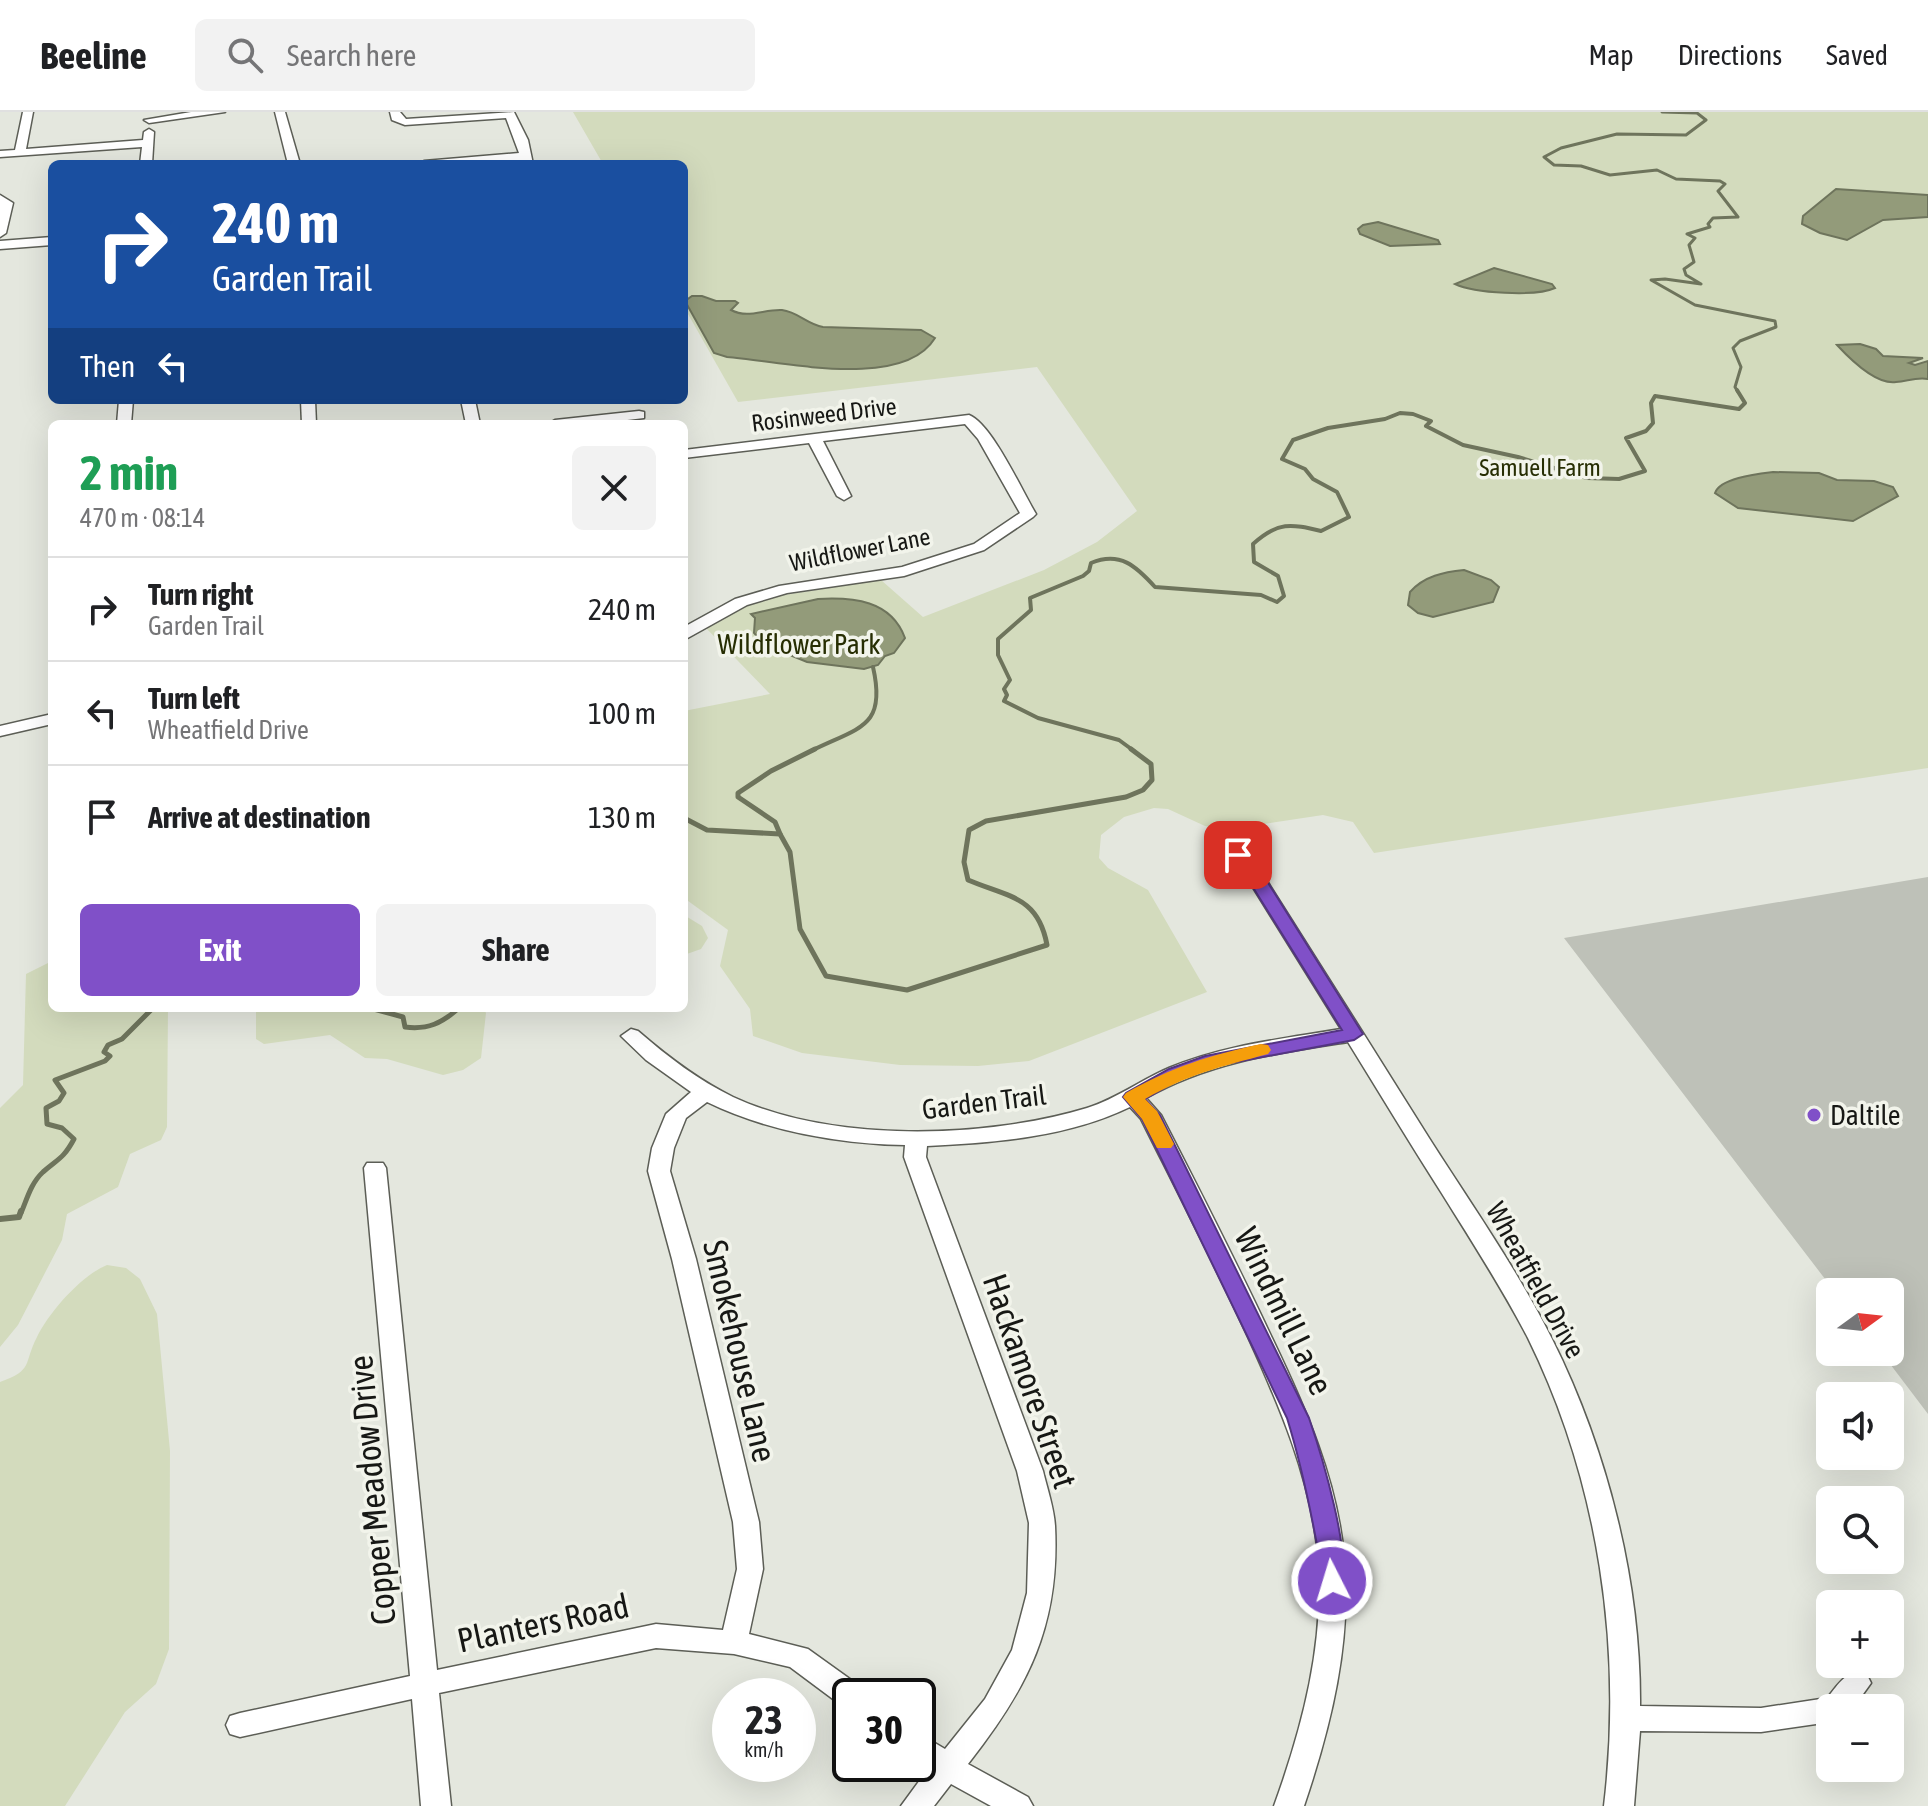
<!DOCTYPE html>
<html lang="en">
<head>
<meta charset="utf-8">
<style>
  body { margin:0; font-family:"Asap Condensed",sans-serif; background:#f2f2f2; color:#202124; height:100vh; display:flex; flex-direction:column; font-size:30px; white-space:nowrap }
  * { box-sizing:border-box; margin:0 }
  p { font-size:26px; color:#757577 }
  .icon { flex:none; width:44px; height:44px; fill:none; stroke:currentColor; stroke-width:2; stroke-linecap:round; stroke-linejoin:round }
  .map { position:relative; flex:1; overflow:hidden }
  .drawer { position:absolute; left:48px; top:308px; width:640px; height:592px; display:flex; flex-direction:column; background:#fff; border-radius:12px; box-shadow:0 8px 32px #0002 }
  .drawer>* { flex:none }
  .top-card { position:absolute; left:48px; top:48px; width:640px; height:244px; border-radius:12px; box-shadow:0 8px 32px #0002; background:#1a4fa0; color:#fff; overflow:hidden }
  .needle { width:52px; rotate:75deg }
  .fabs { position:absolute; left:1816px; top:1166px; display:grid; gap:16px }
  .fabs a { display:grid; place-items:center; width:88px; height:88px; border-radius:12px; background:#fff; box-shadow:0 8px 32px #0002; font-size:40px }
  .speed { position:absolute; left:712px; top:1566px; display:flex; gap:16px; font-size:40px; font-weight:700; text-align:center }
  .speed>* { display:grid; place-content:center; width:104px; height:104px; border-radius:50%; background:#fff; box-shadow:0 8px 32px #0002; line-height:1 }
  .speed small { font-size:20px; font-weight:400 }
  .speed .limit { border:4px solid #111; border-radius:12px; background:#fff; color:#111 }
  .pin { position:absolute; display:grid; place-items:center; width:68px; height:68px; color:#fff; margin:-34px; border-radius:16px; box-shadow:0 4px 12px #0006 }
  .me { position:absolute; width:88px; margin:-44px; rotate:355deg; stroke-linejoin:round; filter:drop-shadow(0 0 6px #0008) }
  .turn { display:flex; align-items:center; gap:28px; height:168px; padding:0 32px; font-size:36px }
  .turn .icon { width:104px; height:104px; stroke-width:2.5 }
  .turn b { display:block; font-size:56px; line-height:68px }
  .then { display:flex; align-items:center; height:76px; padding:0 32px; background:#0003; gap:16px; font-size:30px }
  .round { display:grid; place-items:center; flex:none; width:84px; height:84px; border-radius:12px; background:#f2f2f2 }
  .head { display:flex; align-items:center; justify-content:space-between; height:136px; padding:0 32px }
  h1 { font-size:48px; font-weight:700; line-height:60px; color:#1e9e55 }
  .action { display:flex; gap:16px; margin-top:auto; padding:16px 32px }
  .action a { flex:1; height:92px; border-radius:12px; background:#8050c8; color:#fff; font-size:32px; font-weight:700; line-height:92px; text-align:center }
  .action a+a { background:#f2f2f2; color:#202124 }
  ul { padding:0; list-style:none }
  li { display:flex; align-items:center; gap:24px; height:104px; padding:0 32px; border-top:2px solid #e0e0e0 }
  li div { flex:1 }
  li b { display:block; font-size:30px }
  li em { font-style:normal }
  header { display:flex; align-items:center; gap:48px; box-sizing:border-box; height:112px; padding:0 40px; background:#fff; border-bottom:2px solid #e0e0e0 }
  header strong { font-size:38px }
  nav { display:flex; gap:44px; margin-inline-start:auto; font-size:28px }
  .search { width:560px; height:72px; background:#f2f2f2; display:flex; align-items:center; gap:20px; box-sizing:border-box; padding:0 28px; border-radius:12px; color:#757577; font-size:30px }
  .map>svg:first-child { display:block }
</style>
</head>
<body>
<header>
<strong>Beeline</strong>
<div class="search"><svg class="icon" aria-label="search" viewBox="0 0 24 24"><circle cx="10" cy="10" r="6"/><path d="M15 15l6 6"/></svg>Search here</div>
<nav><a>Map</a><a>Directions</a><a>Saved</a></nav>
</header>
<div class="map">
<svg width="1928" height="1694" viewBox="0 0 1928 1694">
  <rect width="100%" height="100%" fill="#e4e7de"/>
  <g fill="#d3dbbd">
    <polygon points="573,0 1928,0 1928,656 1374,741 1353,710 1323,703 1225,718 1205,714 1168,697 1154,696 1124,705 1101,723 1099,746 1108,756 1148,778 1207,880 1029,949 978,954 900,953 802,941 753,924 750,897 720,854 728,818 684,786 684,599 770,582 705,515 742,494 770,485 881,468 923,505 1044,458 1097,430 1137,399 1037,255 738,290 684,195 684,52 603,52"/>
    <polygon points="684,803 702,814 708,826 701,837 684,843"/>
    <polygon points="52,849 52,896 168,896 167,1015 161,1028 130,1042 118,1075 67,1102 62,1128 18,1213 0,1235 0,996 23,973 26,862"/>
    <polygon points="256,896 483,896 486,901 481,946 463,958 443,963 387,947 365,946 330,923 264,932 256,927"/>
    <path d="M107 1153 126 1156 140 1167 157 1202 170 1339 169 1537 156 1572 125 1600 65 1694H0V1270C34 1258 23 1252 37 1225 49 1200 82 1163 107 1153Z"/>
  </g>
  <g fill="#939b7a" stroke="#6e745c" stroke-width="2">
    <polygon points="1836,77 1928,83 1928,105 1883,108 1847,128 1820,121 1802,112 1803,104"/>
    <polygon points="1378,110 1438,128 1440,132 1390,134 1360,122 1358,117 1363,113"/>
    <path d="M1494 156 1552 172 1555 176C1535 185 1474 181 1455 172Z"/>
    <path d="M692 184H702L716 189H735L738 191 731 198C748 207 764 197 782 198 798 200 807 212 823 215L921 218 935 226C903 279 780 249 727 245L714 241 685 189Z"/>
    <path d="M1860 232 1876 237 1883 244 1923 246 1909 251 1915 253 1928 249V267C1916 265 1908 269 1896 270 1876 273 1850 247 1837 233Z"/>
    <path d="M1773 360 1819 361 1837 368 1874 369 1893 375 1898 384 1853 409 1738 396 1715 381C1720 366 1757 362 1773 360Z"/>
    <path d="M1464 458 1491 468 1499 475 1493 490 1433 505 1418 501 1408 493 1410 480C1424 464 1444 460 1464 458Z"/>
    <path d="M818 487C853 485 891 488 905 526L894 541 885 544 878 553 864 557 807 550 765 533 754 521 755 506 751 502Z"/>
  </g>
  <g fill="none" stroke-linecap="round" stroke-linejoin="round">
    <polyline stroke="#6e745c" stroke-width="3" points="1662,0 1697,1 1706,8 1686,23 1617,22 1561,36 1544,45 1554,53 1581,54 1610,63 1657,58 1676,67 1720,69 1725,72 1718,79 1738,105 1713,106 1708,112 1710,115 1687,122 1695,126 1689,133 1694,150 1684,157 1686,163 1701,172 1665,167 1651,168 1695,193 1775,209 1776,215 1740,229 1733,236 1741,255 1735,275 1738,280"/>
    <g stroke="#6e745c" stroke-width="4">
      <path d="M811 639C859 615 887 616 873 555"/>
      <path d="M1134 639 1119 628 1038 606 1004 589 1007 583 1004 577 1010 568 998 543V527L1031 498 1030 486 1083 464 1089 459 1091 451C1120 439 1136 454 1155 475L1261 483 1277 490 1284 484 1278 464 1254 450 1253 432C1278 409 1291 412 1321 419L1349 405 1337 380 1313 367 1305 357 1282 347 1293 328 1328 316 1385 307 1400 301 1413 302 1431 309 1426 314 1463 333 1518 345 1587 366 1619 367 1645 359 1626 326 1646 319 1653 311 1651 291 1655 284 1739 297 1745 291 1737 278"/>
    </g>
    <g stroke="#6e745c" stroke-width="5">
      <path d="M684 706 707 718 780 722 790 740 800 817 826 864 907 878 1047 833C1038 784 1008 785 968 768L964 750 969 718 986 709 1126 685 1143 678 1152 668 1151 652 1131 637"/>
      <polyline points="780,722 775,710 738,685 738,681 771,659 815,637"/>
      <path d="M370 896 403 905 405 915C428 918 442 911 459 896"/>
      <path d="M21 1101C27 1087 31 1071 43 1060 58 1047 64 1046 74 1027L62 1016 47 1012 46 996 59 989 64 981 55 968 105 949 110 944 104 940 108 933 122 927 153 896"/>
    </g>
    <polyline stroke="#6e745c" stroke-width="6" points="0,1107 19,1105 21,1099"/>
  </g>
  <polygon fill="#bec1b8" points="1928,765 1928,1302 1881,1240 1890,1240 1890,1180 1835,1180 1564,826"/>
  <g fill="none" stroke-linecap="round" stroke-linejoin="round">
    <defs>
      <g id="minor">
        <polygon points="23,0 33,0 26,37 143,28 144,20 149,17 154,20 152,52 140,52 142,35 0,45 0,39 15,38"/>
        <polygon points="191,0 225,0 149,11 144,8"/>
        <polygon points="275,0 285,0 300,52 288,52"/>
        <polygon points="390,0 400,0 406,7 514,0 528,28 533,52 521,52 520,48 418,52 424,49 519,41 506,6 405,13 392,8"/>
        <polygon points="0,83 13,91 6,121 0,125"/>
        <polygon points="52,125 52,133 0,137 0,129"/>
        <polygon points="119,288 133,288 131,312 117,312"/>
        <polygon points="301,288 315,288 316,312 302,312"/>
        <polygon points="461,288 475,288 480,312 466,312"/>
        <polygon points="639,299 644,300 644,306 594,312 548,312 555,308"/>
        <path d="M969 303C992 312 1022 379 1036 402L1033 405 984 438 904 464 787 481 747 493 684 528V515L735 487 779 474 902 455 974 432 1020 401 978 327 965 312 823 329 851 384 844 388 837 384 809 331 684 346V338Z"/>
        <polygon points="52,602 52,612 0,624 0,614"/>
        <path d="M1222 733 1245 739 1255 750C1314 842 1371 934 1429 1026 1471 1092 1517 1157 1552 1227 1607 1337 1641 1470 1640 1594L1761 1596 1827 1586C1839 1572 1847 1555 1867 1563L1871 1571 1853 1596H1830V1610L1761 1620 1640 1619 1634 1694H1604C1623 1536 1599 1370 1528 1226 1502 1176 1471 1128 1441 1080 1409 1030 1379 980 1348 930 1277 941 1210 950 1146 986L1161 1003C1199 1077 1237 1151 1272 1226 1305 1295 1337 1367 1344 1444 1352 1530 1331 1614 1304 1694H1274C1303 1614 1325 1530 1318 1444 1311 1367 1280 1295 1248 1225 1214 1151 1177 1079 1141 1007L1130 995C1068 1025 995 1031 927 1034L926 1045 1043 1359C1047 1376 1054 1396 1055 1414 1060 1513 1028 1576 968 1652L1028 1685 1033 1694H991L951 1672 934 1694H901L928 1657 918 1650V1621L945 1637 985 1587 1012 1538 1027 1481 1029 1411 1017 1359 904 1045 905 1033C840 1032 766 1019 707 990L686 1006 674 1036 670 1059 696 1147 759 1410 763 1457 749 1522 808 1537 861 1575 865 1584H850V1596L841 1593 790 1555 734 1542 656 1536 439 1581 451 1694H421L412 1587 240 1625 230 1622 226 1613 230 1604 240 1601 410 1564 364 1056 367 1051H383L386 1056 437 1558 656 1512 723 1518 737 1457 733 1410 672 1147 648 1059 652 1036 666 1002 691 980 646 948 621 924 631 917 638 919C668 945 698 968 733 985 832 1031 984 1027 1087 996 1116 987 1141 968 1169 956 1223 933 1283 927 1341 917L1239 753 1213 739Z"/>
      </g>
    </defs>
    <use href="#minor" stroke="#5c5e56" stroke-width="3"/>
    <use href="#minor" fill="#fff" fill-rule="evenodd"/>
  </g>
  <path fill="#8050c8" stroke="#533482" stroke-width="2" d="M1238 738 1255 750 1363 922 1354 928 1215 954 1182 966 1145 987 1160 1003 1309 1306C1320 1338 1354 1448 1340 1476L1332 1479 1323 1476C1317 1463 1320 1448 1317 1433 1309 1390 1300 1348 1287 1306L1142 1007 1123 985 1126 981 1169 957 1205 944 1342 918 1239 753 1230 743Z"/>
  <path fill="#f59e0b" d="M1261 932 1268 933 1271 938 1268 942C1220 955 1189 962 1145 987L1157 999 1174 1032 1171 1036H1157L1142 1007 1123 985 1126 981C1172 955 1210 943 1261 932Z"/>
  <circle fill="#8050c8" stroke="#f2f4eb" stroke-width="3" cx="1814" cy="1003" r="8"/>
  <g text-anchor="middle" stroke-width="7" stroke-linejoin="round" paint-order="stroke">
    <g font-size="24" fill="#171815" stroke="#f2f4eb">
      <text transform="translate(824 303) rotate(-7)" y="8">Rosinweed Drive</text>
      <text transform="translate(860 438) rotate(-11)" y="8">Wildflower Lane</text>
    </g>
    <g font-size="24" fill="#272e03" stroke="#f2f4eb">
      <text x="1540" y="364">Samuell Farm</text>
    </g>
    <g font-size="28" fill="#272e03" stroke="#f2f4eb">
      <text x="799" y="542">Wildflower Park</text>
    </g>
    <g font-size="28" fill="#171815" stroke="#f2f4eb">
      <text transform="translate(984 990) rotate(-7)" y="10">Garden Trail</text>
      <text transform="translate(1536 1168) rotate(61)" y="10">Wheatfield Drive</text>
    </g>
    <g font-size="28" fill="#171815" stroke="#f2f4eb" text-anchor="start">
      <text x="1830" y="1013">Daltile</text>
    </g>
    <g font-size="34" fill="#171815" stroke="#f2f4eb">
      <text transform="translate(1284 1199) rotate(64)" y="12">Windmill Lane</text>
      <text transform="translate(740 1239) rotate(77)" y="12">Smokehouse Lane</text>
      <text transform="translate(1030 1269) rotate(71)" y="12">Hackamore Street</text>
      <text transform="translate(372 1378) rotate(-95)" y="12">Copper Meadow Drive</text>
      <text transform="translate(543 1511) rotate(-12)" y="12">Planters Road</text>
    </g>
  </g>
</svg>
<div class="fabs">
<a><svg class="needle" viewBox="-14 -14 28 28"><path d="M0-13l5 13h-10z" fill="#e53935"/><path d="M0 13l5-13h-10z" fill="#757577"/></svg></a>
<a><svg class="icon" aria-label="sound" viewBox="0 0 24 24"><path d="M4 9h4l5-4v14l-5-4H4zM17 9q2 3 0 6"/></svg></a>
<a><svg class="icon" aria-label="search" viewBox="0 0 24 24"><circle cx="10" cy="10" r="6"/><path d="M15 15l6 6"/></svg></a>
<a>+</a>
<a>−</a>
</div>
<div class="speed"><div>23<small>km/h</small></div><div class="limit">30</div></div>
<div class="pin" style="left:1238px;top:743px;background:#d93025"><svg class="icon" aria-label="arrive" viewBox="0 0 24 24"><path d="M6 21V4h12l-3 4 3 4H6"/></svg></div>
<svg class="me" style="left:1332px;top:1469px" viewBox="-20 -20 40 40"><circle r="17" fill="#8050c8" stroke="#fff" stroke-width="3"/><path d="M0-11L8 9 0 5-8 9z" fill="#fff"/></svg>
<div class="top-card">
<div class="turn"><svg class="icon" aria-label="right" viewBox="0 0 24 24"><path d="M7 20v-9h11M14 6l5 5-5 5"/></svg><div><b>240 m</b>Garden Trail</div></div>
<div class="then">Then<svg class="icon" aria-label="left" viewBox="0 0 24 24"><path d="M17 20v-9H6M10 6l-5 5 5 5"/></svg></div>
</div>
<section class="drawer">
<div class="head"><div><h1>2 min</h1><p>470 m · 08:14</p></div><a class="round"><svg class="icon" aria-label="close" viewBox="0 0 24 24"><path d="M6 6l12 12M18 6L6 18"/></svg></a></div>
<ul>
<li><svg class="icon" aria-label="right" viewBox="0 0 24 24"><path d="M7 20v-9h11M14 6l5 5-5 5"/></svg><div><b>Turn right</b><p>Garden Trail</p></div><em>240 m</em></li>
<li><svg class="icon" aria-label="left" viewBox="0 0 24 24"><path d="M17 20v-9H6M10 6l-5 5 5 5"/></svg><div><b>Turn left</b><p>Wheatfield Drive</p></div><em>100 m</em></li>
<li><svg class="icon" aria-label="arrive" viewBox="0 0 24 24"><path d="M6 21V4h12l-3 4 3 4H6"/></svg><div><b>Arrive at destination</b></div><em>130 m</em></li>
</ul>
<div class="action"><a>Exit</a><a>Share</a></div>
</section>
</div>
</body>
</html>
